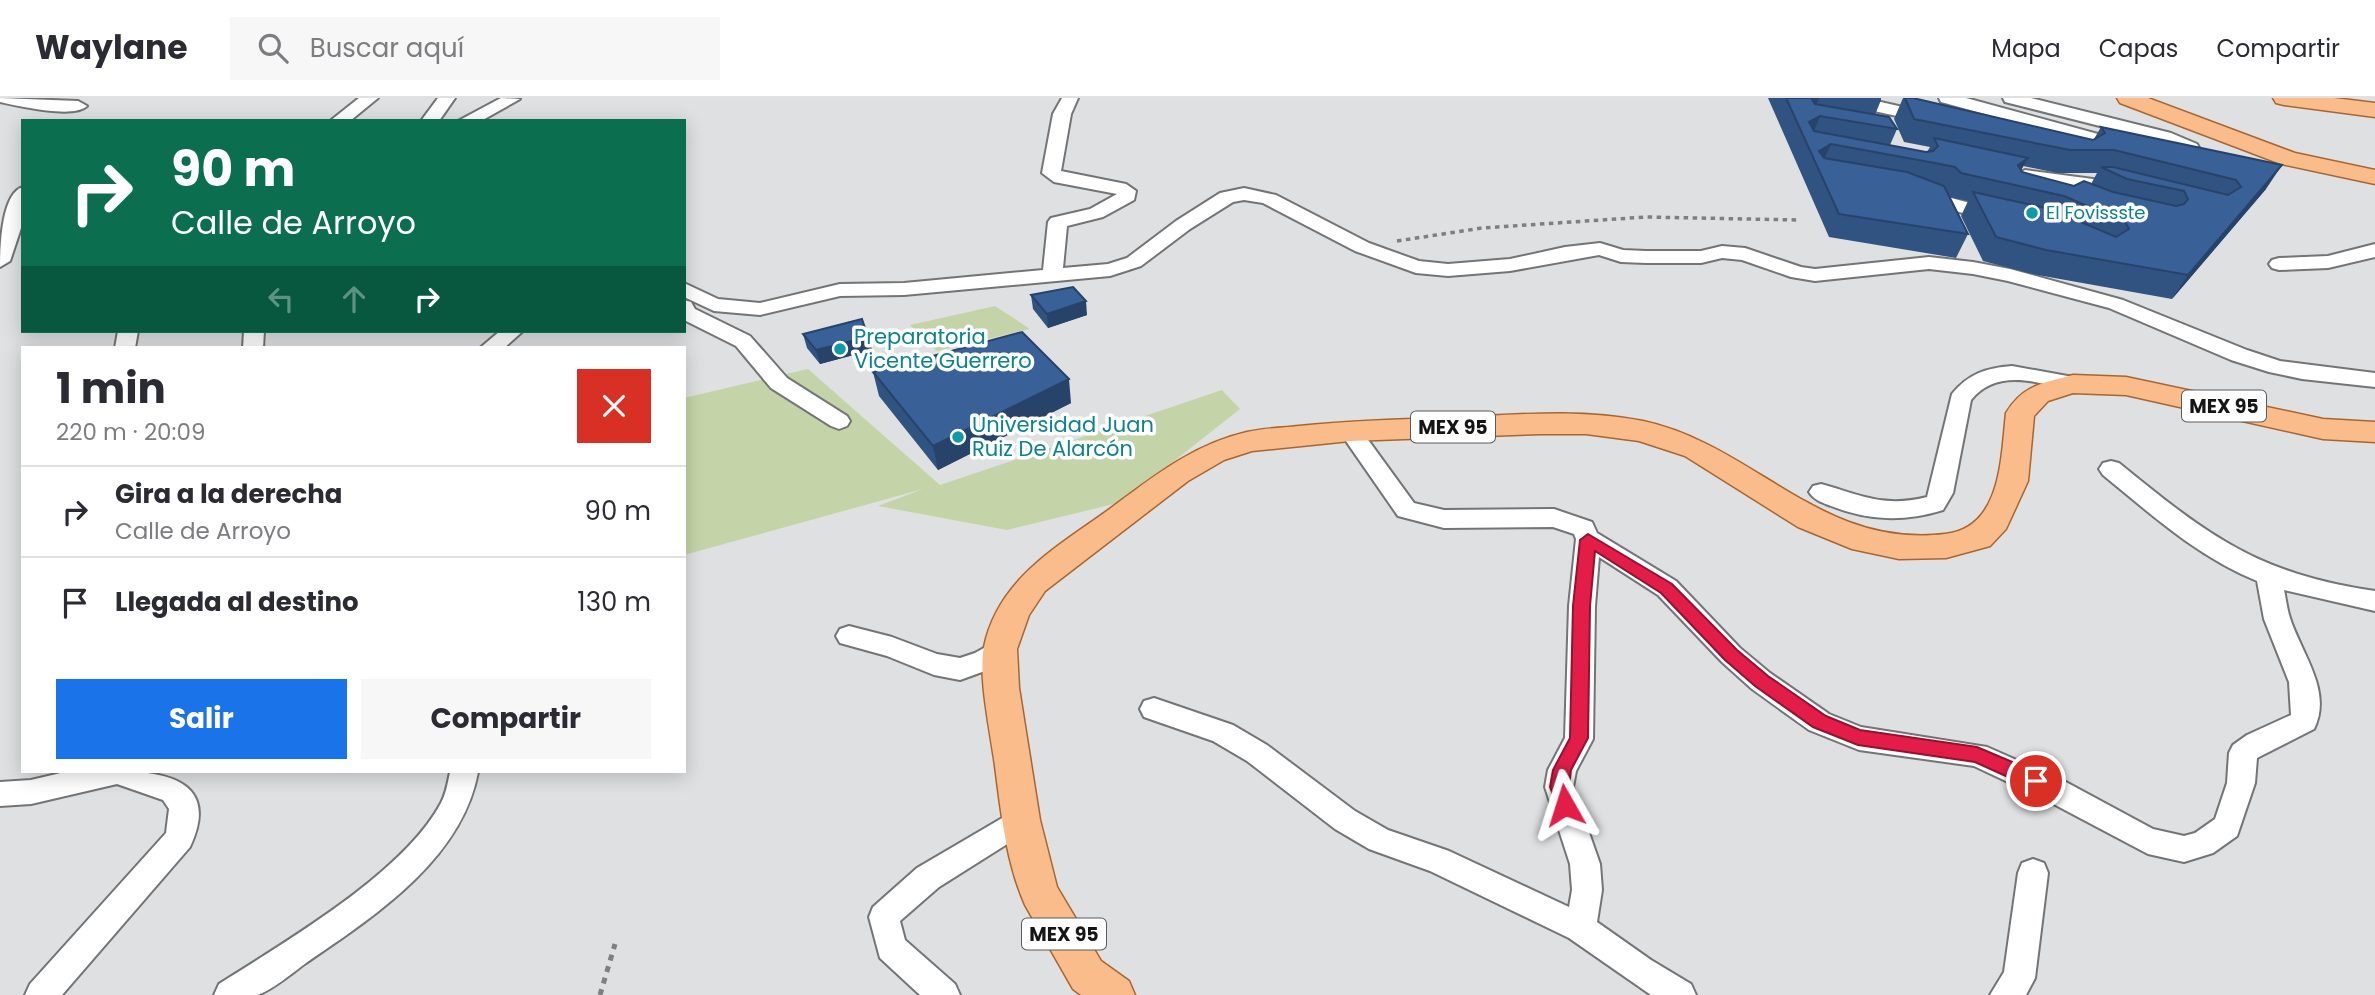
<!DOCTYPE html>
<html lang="es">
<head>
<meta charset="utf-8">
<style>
  body { margin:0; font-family:Poppins,sans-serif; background:#f7f7f7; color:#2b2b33; height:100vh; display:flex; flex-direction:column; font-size:26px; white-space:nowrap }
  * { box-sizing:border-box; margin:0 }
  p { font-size:23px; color:#7c7c81 }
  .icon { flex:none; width:38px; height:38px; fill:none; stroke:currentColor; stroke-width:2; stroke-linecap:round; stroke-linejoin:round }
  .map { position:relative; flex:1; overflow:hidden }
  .details { position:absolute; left:21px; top:248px; width:665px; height:427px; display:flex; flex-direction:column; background:#fff; border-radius:0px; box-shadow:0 4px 18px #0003 }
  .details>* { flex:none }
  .guide { position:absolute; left:21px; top:21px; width:665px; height:214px; border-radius:0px; box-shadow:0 4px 18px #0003; background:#0b6e4f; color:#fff; overflow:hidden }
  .pin { position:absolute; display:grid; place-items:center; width:60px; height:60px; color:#fff; margin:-30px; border:4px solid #fff; border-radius:50%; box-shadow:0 2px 7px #0007 }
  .me { position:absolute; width:77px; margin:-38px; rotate:354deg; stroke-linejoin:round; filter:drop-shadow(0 0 5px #0008) }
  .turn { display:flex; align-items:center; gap:24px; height:147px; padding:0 35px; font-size:32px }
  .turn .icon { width:91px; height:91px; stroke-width:2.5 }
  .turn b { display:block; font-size:49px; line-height:60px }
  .lanes { display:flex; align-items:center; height:66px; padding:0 35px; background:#0003; justify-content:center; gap:35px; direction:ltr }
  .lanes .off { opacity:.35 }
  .round { display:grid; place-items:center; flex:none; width:74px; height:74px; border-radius:0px; background:#f7f7f7 }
  .headline { display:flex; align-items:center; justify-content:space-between; height:119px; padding:0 35px }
  h1 { font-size:42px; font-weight:700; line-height:52px }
  .action { display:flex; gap:14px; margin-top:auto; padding:14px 35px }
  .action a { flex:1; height:80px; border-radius:0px; background:#1a73e8; color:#fff; font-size:28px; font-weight:700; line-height:80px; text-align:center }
  .action a+a { background:#f7f7f7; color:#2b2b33 }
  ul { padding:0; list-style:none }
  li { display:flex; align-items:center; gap:21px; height:91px; padding:0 35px; border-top:2px solid #e1e1e2 }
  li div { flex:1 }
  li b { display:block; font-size:26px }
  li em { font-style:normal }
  header { display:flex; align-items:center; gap:42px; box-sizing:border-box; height:98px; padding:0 35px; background:#fff; border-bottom:2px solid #e1e1e2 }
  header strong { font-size:33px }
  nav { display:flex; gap:38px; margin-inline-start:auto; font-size:24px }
  .search { width:490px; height:63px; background:#f7f7f7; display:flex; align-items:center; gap:18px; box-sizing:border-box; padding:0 24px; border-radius:0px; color:#7c7c81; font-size:26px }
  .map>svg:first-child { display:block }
</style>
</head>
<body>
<header>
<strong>Waylane</strong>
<div class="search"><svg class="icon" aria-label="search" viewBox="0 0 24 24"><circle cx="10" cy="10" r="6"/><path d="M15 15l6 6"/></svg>Buscar aquí</div>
<nav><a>Mapa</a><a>Capas</a><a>Compartir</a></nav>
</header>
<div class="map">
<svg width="2375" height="897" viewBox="0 0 2375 897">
  <rect width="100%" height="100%" fill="#dee0e1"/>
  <g fill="#c5d4a8">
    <polygon points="995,208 1030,231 937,253 910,227"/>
    <polygon points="808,271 940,387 1222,292 1240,311 1122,404 1007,432 878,408 923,391 684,457 684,300"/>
  </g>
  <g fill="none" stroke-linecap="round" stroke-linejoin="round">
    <defs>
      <g id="minor">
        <path d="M0 0 78 3 87 8C74 21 18 8 0 4Z"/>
        <polygon points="359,0 378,0 350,23 330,23"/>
        <polygon points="438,0 455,0 439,23 421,23"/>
        <polygon points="501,0 520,1 481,23 458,23"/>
        <polygon points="1062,0 1078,0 1071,16 1061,73 1126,86 1136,93 1134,102 1103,119 1067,128 1063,170 1108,166 1127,160 1176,123 1220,95 1244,90 1276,97 1369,145 1419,163 1448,166 1510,161 1565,149 1600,145 1623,152 1646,153 1701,153 1722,148 1745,150 1801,169 1815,171 1929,159 1973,164 2010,171 2123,202 2247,252 2280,263 2375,275 2375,289 2302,281 2269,274 2231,262 2109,210 2008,183 1973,176 1929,171 1815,183 1791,179 1742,162 1722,160 1701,165 1646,165 1621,164 1599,157 1510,173 1448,178 1416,175 1355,153 1263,105 1244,102 1233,104 1190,131 1141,168 1110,178 904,197 840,198 760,217 714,213 684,199 684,185 718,201 760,205 840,186 904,185 1043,172 1048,124 1051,120 1090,111 1117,96 1054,84 1042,75 1053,16"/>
        <polygon points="1832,0 1863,0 1934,16 1937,20 1928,25 1834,4"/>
        <polygon points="1939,0 1966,0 2131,45 2134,49 2125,54 2119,53 1941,4"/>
        <polygon points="2003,0 2031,0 2171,35 2197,46 2207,65 2198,70 2181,69 2178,65 2187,60 2184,53 2159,43 2005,4"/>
        <polygon points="2025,72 2131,86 2133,90 2124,96 2019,81 2016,77"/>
        <path d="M23 89V124L10 163 0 169C0 151 1 95 23 89Z"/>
        <polygon points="1921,92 2004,114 2006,118 1997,124 1914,102 1912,98"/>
        <polygon points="2375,146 2375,159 2328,170 2279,172 2272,170 2269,166 2272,162 2279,160 2328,158"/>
        <polygon points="684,202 691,204 695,211 750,238 787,280 847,318 850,323 847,328 839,331 831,328 771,290 736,248 684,222"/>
        <polygon points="118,233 138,233 135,250 115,250"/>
        <polygon points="244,233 264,233 263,250 243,250"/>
        <polygon points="500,233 523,233 504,250 480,250"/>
        <path d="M2012 268 2073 279 2081 281 2084 286 2081 291 2073 293C2038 284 1997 270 1971 302L1953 395 1943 412C1904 424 1870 423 1831 408 1823 405 1814 402 1809 394L1813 388 1821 386C1861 397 1883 410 1927 399L1952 296C1968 276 1986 270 2012 268Z"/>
        <path d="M1350 325 1358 328 1414 405 1444 412 1554 411 1592 424 1597 435 1676 483 1740 550 1770 575 1829 616 1861 629 1987 649 2064 683 2153 731 2184 738 2195 735 2215 721 2227 685 2229 655 2233 647 2247 637 2291 617 2289 584 2264 521 2257 483C2198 459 2152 417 2103 377L2099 371 2103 365 2111 363 2119 365C2210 439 2256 475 2375 493V513L2284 492C2286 501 2287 511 2290 520 2301 555 2333 593 2314 631L2257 660 2255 685 2237 738 2213 755 2184 764 2148 756 2044 701 1974 668 1859 652 1809 632 1752 591 1722 564 1658 497 1599 459 1595 508 1593 641 1576 673 1573 689 1600 766 1602 792 1597 824 1651 862 1691 886 1696 897H1651L1569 840 1430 773 1369 751 1335 731 1247 663 1213 643 1144 619 1140 611 1144 603 1154 600 1233 627 1267 647 1355 713 1388 732 1449 753 1569 809 1572 792 1570 766 1545 689 1548 672 1565 640 1569 508 1576 441 1574 436 1553 429 1444 430 1398 418 1339 333 1342 328Z"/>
        <polygon points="849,528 892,539 937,556 960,560 975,555 1000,541 1009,544 1013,551 1009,558 993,570 960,582 934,577 887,558 840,545 836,538 840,531"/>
        <path d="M65 674C115 674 232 659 190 749L62 897H25L30 886 166 735 169 711 163 702 117 686 31 706 0 708V684L31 682Z"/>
        <path d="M450 674H478C462 761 375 818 306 865 295 873 270 894 257 897 244 897 227 897 214 897L219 886C285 844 404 775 441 705 446 696 448 684 450 674Z"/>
        <polygon points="1021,709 1031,713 1036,722 1031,731 939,789 900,823 905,842 955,886 960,897 920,897 880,860 869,819 873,809 917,770"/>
        <polygon points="2033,761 2044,765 2048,775 2035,880 2026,897 1990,897 2004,874 2018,775 2022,765"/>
      </g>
      <g id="major">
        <polygon points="2117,0 2148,0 2295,55 2375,72 2375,86 2281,66 2120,5"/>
        <polygon points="2273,0 2334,0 2375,5 2375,19 2284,7 2276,5"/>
        <path d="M2073 277 2126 279 2323 321 2375 324V344L2323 341 2126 297 2073 295 2048 303 2034 318 2028 383 2006 431 1990 448 1946 460 1899 461 1852 451 1798 429 1685 358 1639 343 1586 336H1541L1350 343 1252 353 1224 362 1188 383 1045 493 1029 517 1017 551 1019 590 1040 722 1057 789 1101 863 1129 883 1135 897H1081L1073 891 1025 807C1006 764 1001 714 995 668 991 637 978 579 984 549 998 480 1059 448 1111 410 1154 378 1194 346 1247 334 1264 330 1282 330 1299 328 1349 323 1399 321 1448 320 1512 317 1579 310 1643 323 1755 347 1820 451 1945 436 2002 430 2001 359 2006 315 2023 287 2043 285 2073 277Z"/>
      </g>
    </defs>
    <use href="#minor" stroke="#737476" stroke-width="4"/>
    <use href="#major" stroke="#a9652f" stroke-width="3"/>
    <polyline stroke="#7e7f80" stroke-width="3.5" stroke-dasharray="4.5 4.5" stroke-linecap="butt" points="1397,143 1482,130 1646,119 1798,122"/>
    <polyline stroke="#7e7f80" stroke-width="5" stroke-dasharray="6 6" stroke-linecap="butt" points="600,897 615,846"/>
    <use href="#minor" fill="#fff" fill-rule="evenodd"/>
    <use href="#major" fill="#fbbc8b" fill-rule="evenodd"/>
  </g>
  <g fill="#315382" fill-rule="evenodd">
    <path d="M1768 0H1881V2L1875 17 1897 31 1890 47 1927 54 1930 49 1904 44 1894 21 1903 0H1913L2093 42 2094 41 2101 29 2266 91 2172 201 2032 176 1983 163 1961 118 1968 103 1949 99 1968 136 1956 160 1829 139ZM2023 68 2057 75H2097L2091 86 2074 88 2022 74 2021 72Z"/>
    <polygon points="1031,197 1087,217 1048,230 1033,211"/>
    <polygon points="803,236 868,239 872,252 820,266 807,250"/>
    <polygon points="873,274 1071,305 938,372 879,298"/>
  </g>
  <g fill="#28436a">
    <polygon points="1810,0 1819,0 1813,14"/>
    <polygon points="1820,18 1811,41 1809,24"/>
    <polygon points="1831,46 1821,69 1819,53"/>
    <polygon points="2028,60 2015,83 2018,67"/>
    <polygon points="2282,67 2266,91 2172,201 2188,177"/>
    <polygon points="1086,203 1087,217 1048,230 1047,216"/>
    <polygon points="868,239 872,252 820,266 816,252"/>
    <polygon points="1069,281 1071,305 938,372 933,348"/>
  </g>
  <g fill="#396097" stroke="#28436a" stroke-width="2">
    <polygon points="1786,0 1811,0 1815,6 1889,19 1897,31 1820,18 1809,24 1814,33 1926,54 1933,53 1938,48 1934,40 2028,60 2018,67 2022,74 2074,88 2084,83 2113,94 2176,108 2184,106 2188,101 2184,93 2127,81 2101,69 2113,69 2228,97 2241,89 2236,82 2114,52 2070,52 1914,21 1905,0 1913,0 2093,42 2105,35 2101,29 2282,67 2188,177 2046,152 1996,139 1973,94 2050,111 2116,139 2129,131 2125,124 2064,98 1961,75 1955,69 1940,66 1831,46 1819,53 1824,60 1907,74 1944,88 1968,136 1839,116"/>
    <polygon points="1073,189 1086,203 1047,216 1031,197"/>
    <polygon points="862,221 868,239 816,252 803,236"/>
    <polygon points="1022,234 1069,281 933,348 873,274"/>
  </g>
  <polygon fill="#e11d48" stroke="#92132f" stroke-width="2" points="1588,436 1672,486 1737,552 1768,578 1826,618 1860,632 1977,649 2043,677 2046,683 2043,689 2036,691 2030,689 1975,664 1858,647 1813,629 1755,588 1725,562 1661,495 1595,453 1590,508 1588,640 1571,672 1569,689 1575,707 1572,713 1565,715 1559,713 1550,689 1553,672 1570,640 1573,508 1580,442"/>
  <g fill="#0f9aa8" stroke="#fff" stroke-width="2.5">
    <circle cx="2032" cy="115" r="7"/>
    <circle cx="840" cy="251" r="7"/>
    <circle cx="958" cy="339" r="7"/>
  </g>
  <g text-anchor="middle" stroke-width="7" stroke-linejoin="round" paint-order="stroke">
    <g font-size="18" fill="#0d838f" stroke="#fff" text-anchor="start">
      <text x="2046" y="121">El Fovissste</text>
    </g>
    <g fill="#fff" stroke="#5b5b5c" stroke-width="2">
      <rect x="2182" y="292.5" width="84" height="31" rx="5"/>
      <rect x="1411" y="313.5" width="84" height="31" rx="5"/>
      <rect x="1022" y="820.5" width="84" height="31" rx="5"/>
    </g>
    <g font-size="19" font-weight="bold" fill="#151516">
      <text x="2224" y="315">MEX 95</text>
      <text x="1453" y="336">MEX 95</text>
      <text x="1064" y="843">MEX 95</text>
    </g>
    <g font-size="21" fill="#0d838f" stroke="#fff" text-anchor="start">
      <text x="854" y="246">Preparatoria<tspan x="854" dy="24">Vicente Guerrero</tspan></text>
      <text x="972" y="334">Universidad Juan<tspan x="972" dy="24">Ruiz De Alarcón</tspan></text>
    </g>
  </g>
</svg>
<div class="pin" style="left:2036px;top:683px;background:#d93025"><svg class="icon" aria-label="arrive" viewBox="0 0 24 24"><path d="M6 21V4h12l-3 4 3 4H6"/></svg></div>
<svg class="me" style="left:1565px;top:707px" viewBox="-20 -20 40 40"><path d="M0-17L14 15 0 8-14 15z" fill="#e11d48" stroke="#fff" stroke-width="4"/></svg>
<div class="guide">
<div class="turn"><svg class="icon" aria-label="right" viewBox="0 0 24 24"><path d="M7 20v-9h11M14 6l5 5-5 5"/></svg><div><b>90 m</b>Calle de Arroyo</div></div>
<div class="lanes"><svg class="icon off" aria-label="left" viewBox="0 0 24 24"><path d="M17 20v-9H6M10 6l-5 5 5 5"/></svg><svg class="icon off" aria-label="ahead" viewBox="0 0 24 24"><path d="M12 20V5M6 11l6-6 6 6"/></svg><svg class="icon" aria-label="right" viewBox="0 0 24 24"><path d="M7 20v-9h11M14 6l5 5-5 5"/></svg></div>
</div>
<section class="details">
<div class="headline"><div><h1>1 min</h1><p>220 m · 20:09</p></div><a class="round" style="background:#d93025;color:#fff"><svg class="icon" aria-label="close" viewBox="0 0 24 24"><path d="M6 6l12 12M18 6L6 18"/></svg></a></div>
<ul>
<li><svg class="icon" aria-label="right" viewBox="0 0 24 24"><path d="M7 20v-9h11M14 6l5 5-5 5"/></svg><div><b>Gira a la derecha</b><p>Calle de Arroyo</p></div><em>90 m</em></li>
<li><svg class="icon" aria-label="arrive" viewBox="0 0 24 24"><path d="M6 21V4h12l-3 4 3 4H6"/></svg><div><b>Llegada al destino</b></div><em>130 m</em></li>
</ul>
<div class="action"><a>Salir</a><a>Compartir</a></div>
</section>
</div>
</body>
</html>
